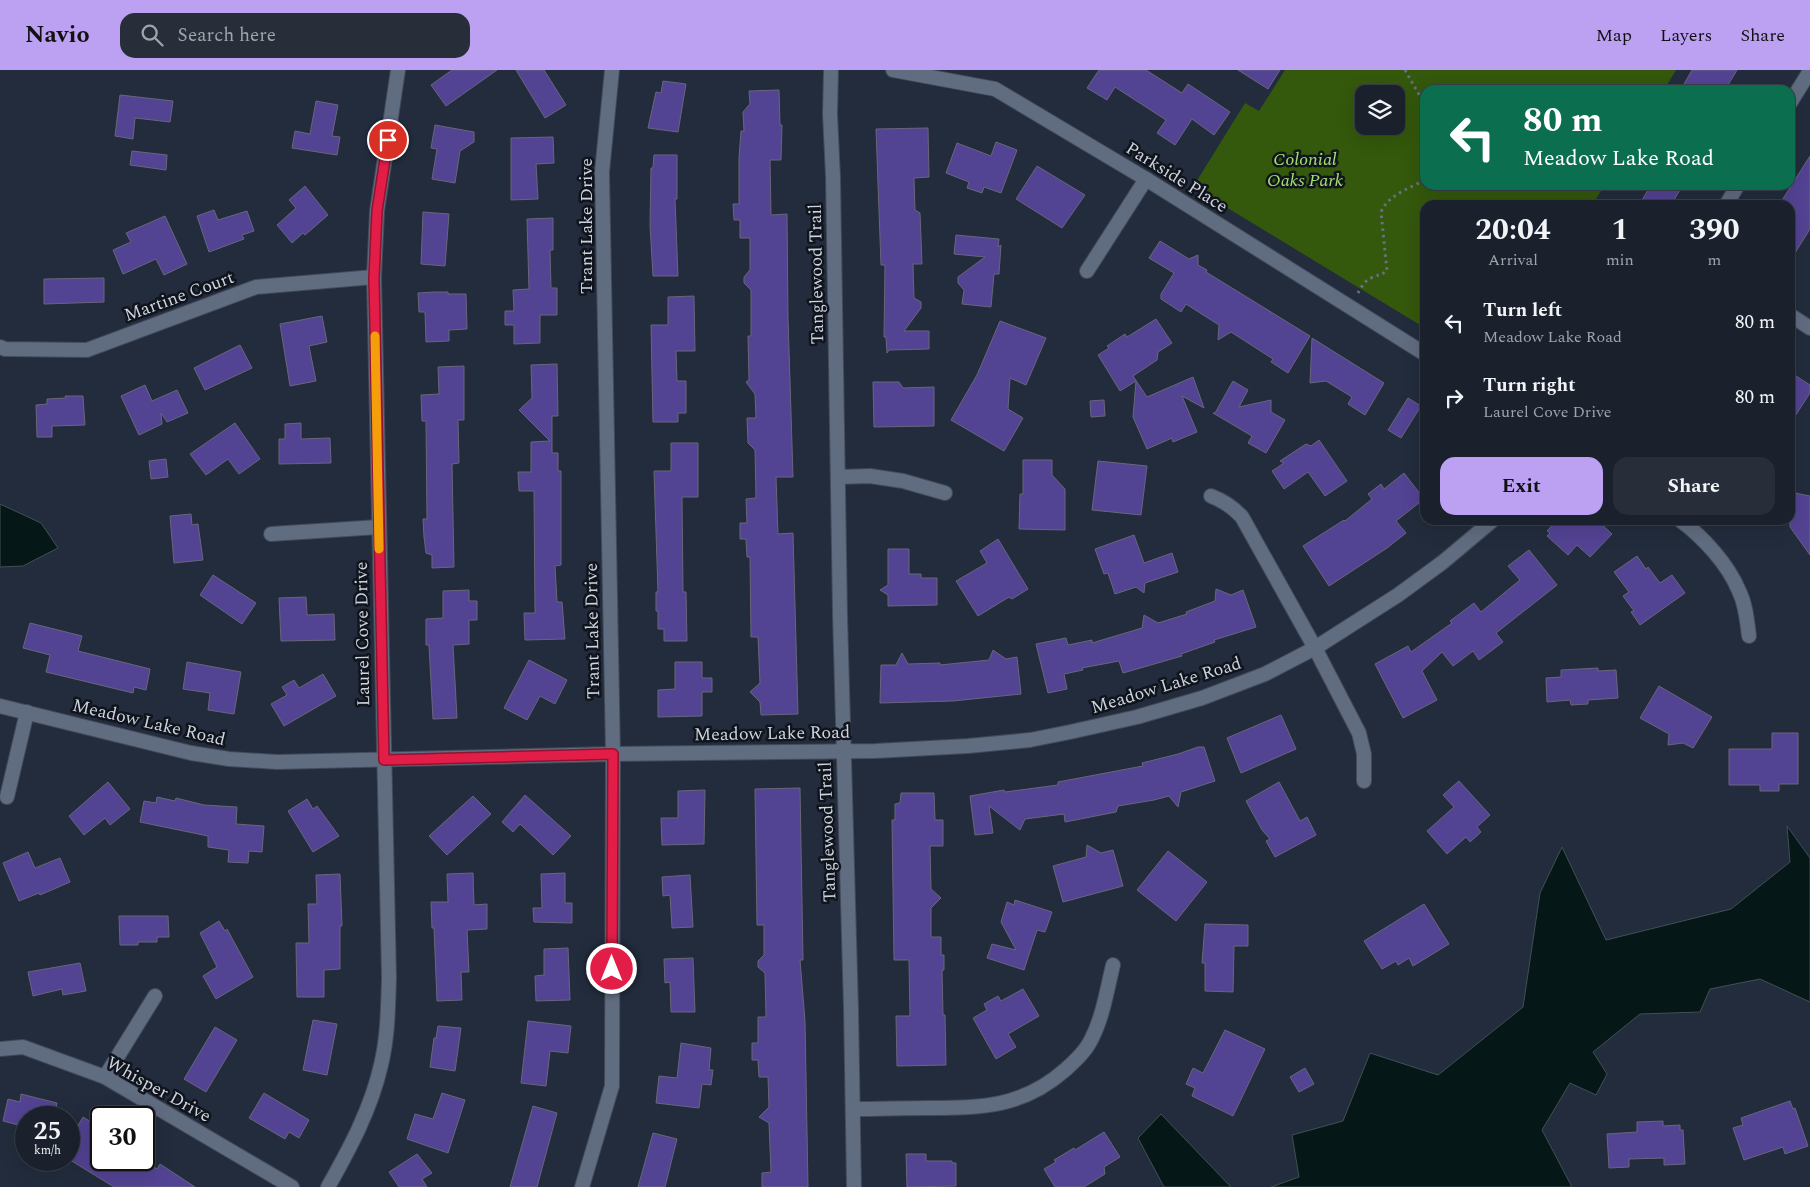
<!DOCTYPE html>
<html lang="en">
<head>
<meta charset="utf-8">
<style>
  body { margin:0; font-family:Spectral,serif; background:#272e39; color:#f1f3f6; height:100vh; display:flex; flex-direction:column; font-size:19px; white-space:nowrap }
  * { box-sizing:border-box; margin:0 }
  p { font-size:16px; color:#9fa3aa }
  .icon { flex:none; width:28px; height:28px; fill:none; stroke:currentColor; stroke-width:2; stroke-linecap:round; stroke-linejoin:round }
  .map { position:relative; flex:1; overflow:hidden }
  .drawer { position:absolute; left:1420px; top:130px; width:375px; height:325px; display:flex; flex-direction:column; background:#1a212d; border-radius:15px; box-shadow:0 5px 20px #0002,0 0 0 1px #383e49 }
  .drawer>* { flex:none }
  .guide { position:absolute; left:1420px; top:15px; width:375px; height:105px; border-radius:15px; box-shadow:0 5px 20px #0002,0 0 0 1px #383e49; background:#0b6e4f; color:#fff; overflow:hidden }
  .buttons { position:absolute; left:1355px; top:15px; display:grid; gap:10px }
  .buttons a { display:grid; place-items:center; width:50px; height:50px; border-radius:10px; background:#1a212d; box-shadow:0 5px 20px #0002,0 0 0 1px #383e49; font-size:25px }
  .speed { position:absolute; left:15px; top:1036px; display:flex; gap:10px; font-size:25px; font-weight:700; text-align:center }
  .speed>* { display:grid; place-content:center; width:65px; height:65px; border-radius:50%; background:#1a212d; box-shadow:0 5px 20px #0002,0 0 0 1px #383e49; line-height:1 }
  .speed small { font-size:12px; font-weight:400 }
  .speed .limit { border:2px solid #111; border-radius:8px; background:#fff; color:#111 }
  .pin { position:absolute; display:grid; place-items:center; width:42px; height:42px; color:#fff; margin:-21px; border:2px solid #fff; border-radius:50%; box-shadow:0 1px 5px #0007 }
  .me { position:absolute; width:55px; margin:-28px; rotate:0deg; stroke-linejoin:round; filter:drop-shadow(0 0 4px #0008) }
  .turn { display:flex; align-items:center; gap:18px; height:105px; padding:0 20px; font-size:22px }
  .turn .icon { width:65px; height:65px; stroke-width:2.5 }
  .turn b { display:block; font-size:35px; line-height:42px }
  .eta { display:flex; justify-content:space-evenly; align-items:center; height:85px; text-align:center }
  .eta b { font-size:30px; font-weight:700; line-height:35px }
  .cta { display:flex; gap:10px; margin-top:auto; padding:10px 20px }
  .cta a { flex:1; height:58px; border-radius:15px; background:#bca0f2; color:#111; font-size:20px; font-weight:700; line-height:58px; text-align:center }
  .cta a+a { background:#272e39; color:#f1f3f6 }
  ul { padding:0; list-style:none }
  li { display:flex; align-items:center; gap:15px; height:75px; padding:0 20px }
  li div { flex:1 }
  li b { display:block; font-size:19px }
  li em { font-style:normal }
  header { display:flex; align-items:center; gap:30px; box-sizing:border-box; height:70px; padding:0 25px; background:#bca0f2; color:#111 }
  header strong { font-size:24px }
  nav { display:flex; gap:28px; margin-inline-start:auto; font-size:18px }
  .search { width:350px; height:45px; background:#272e39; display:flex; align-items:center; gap:12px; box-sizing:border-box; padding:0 18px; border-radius:15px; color:#9fa3aa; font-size:19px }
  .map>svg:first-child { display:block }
</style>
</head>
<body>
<header>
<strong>Navio</strong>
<div class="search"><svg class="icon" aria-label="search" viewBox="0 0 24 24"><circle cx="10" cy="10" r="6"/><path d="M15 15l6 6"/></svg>Search here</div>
<nav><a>Map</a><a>Layers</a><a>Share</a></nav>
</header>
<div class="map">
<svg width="1810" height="1117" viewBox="0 0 1810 1117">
  <rect width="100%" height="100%" fill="#222c3c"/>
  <path fill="#34580c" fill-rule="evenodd" d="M1285 0H1676L1664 20H1425V115H1605L1592 135H1425V258L1193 117 1245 33 1259 41ZM1364 24H1396V56H1364Z"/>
  <g fill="#051717" stroke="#415053">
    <polygon points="0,434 41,453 58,478 23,496 0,497"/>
    <polygon points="1787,756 1810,788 1810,932 1760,909 1710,919 1700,942 1640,944 1593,982 1607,1004 1596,1025 1570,1013 1542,1060 1572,1117 1271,1117 1299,1107 1292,1065 1343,1051 1370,983 1438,1005 1523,937 1540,823 1562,777 1606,870 1731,839 1790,792"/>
    <polygon points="1161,1044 1231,1117 1164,1117 1138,1068"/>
  </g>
  <g fill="#534393" stroke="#68667b">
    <polygon points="452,0 497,0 446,36 431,15"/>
    <polygon points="516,0 544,0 566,35 545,48"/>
    <polygon points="1099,0 1146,0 1182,23 1188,14 1230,42 1214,65 1192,49 1175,75 1157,63 1166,50 1115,17 1107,30 1087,18"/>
    <polygon points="1238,0 1280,0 1268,19"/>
    <polygon points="1692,0 1737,0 1725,20 1695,20 1684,14"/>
    <polygon points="663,11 686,14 678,62 648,58 656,22 661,23"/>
    <polygon points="779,20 780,55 782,55 781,90 770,90 771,145 787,144 788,248 793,407 776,407 778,464 793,463 798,644 761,645 760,632 750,622 760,613 758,567 751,567 750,487 747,487 746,469 740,469 740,453 747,453 746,429 756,428 755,380 748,373 747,348 756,348 755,324 746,312 749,310 748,266 751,266 751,220 744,213 744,207 750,200 750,168 740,168 740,150 734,150 733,134 739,134 739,88 741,61 744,61 743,42 750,34 749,21"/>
    <polygon points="120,25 173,31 170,52 135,48 133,69 115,66"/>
    <polygon points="316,31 338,35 332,66 340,67 337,85 292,78 295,61 310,64"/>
    <polygon points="435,55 474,62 474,72 460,81 455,113 432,109 437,79 431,78"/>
    <polygon points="928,58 929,107 914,108 915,140 920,143 922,194 913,194 914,228 921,232 921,238 904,261 929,261 929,279 889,280 887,283 886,267 884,267 885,195 881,195 876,59"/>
    <polygon points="553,67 554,93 536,94 538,129 511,130 511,68"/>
    <polygon points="996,72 1017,80 1001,123 984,117 982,123 967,118 969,112 946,103 957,73 991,86"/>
    <polygon points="132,81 167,85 166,100 130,95"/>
    <polygon points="654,85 677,85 677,129 675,129 678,206 653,206 650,155 651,98 653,98"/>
    <polygon points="1810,86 1810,159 1790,191 1790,135 1779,135"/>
    <polygon points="1037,96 1085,125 1062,158 1016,129"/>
    <polygon points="1651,115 1683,115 1671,135 1639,135"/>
    <polygon points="305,116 328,145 305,165 303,163 292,173 277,155 296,138 289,130"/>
    <polygon points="214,140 218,150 247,141 254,161 242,165 244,169 209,182 197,146"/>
    <polygon points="423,142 449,144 445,196 421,194"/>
    <polygon points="165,146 187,194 164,205 156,189 123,204 113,180 131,172 126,163"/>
    <polygon points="553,148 553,180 550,180 551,218 557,218 557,245 540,245 540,273 514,274 514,255 505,255 505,241 514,241 513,220 529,219 527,149"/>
    <polygon points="956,165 999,169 998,177 1001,175 999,204 994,204 991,237 962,234 964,220 958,213 958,207 985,187 954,184"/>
    <polygon points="1160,171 1189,189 1198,185 1198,195 1207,200 1206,202 1310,266 1288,303 1271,292 1273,289 1231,262 1218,270 1219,255 1186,234 1181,242 1161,229 1161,224 1174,203 1149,188"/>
    <polygon points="104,208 104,232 44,234 44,209"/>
    <polygon points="435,222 448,222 448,224 466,224 467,259 449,260 449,271 426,272 425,242 419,242 418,223"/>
    <polygon points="694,226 695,281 676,281 677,311 686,311 686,343 678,343 678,352 653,352 651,255 668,255 668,227"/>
    <polygon points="322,246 327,272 309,276 316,311 290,316 280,254"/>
    <polygon points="1156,249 1172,273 1158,282 1157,290 1133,306 1147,327 1193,307 1204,338 1182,326 1197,362 1173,372 1172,368 1147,379 1133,347 1136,311 1120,321 1098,285 1109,278 1107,276 1125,264 1127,267"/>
    <polygon points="1000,251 1046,268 1026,315 1010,308 1008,339 1023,348 1004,381 951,350 977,305"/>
    <polygon points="1312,268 1384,313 1365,345 1348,334 1352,327 1326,311 1310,313"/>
    <polygon points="240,275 252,298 205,320 194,298"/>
    <polygon points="557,294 558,346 552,346 552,383 558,383 558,401 561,401 561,495 555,496 557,532 562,532 565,569 525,570 524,543 535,543 534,421 519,421 518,402 531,402 531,372 550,371 519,340 532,328 531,295"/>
    <polygon points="464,296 464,350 458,350 459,393 452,394 454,497 432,498 432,485 426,483 424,467 423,449 427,449 426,351 422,351 421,325 439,324 438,297"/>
    <polygon points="1790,302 1810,315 1810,323 1790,354"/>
    <polygon points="1233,311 1248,320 1239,337 1271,330 1271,342 1285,350 1266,383 1248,373 1252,366 1213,343 1215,343"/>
    <polygon points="873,312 899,312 903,318 934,317 934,356 874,357"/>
    <polygon points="145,315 152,331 177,320 188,343 167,352 161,343 162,354 139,365 121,326"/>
    <polygon points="65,326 83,326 85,355 52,356 52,367 37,367 36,335 47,334 47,329 66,328"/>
    <polygon points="1408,328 1421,336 1401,368 1388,360"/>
    <polygon points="1104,330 1105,346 1091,347 1090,331"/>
    <polygon points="235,353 260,389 239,404 228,389 206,405 190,384"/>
    <polygon points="301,353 301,369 330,368 331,393 279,394 279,369 285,369 285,354"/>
    <polygon points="1319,370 1347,411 1325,426 1308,402 1284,419 1272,401 1284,393 1280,391 1306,374 1311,376"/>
    <polygon points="671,373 698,373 698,427 682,427 683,522 686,522 687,571 664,571 664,559 658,559 658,541 656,541 656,522 658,522 654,401 671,401"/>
    <polygon points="166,389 168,407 151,409 149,391"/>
    <polygon points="1023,390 1052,390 1052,405 1065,419 1065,460 1019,459 1020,424 1023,424"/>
    <polygon points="1098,391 1147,396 1141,445 1092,440"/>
    <polygon points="1404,403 1424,429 1396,451 1406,463 1387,478 1329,516 1303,476 1344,450 1345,451 1372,429 1368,424 1381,414 1384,419"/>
    <polygon points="1790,422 1810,426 1810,485 1790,457"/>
    <polygon points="191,444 192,455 198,454 203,490 174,493 170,446"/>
    <polygon points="1557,450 1597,450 1612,464 1590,487 1577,475 1568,485 1547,466 1550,463 1547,461"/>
    <polygon points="1134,465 1144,493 1172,483 1178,502 1145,513 1144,523 1136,517 1115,524 1108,503 1104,504 1095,479"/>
    <polygon points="998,469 1028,519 1012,529 1009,527 978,546 956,511 987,493 980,481"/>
    <polygon points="888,479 909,479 909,504 921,504 921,508 937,508 937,535 888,536 888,525 880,520 888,515"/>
    <polygon points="1529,480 1557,515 1496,563 1503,572 1479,590 1473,581 1453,596 1442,582 1422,601 1437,630 1403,648 1375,594 1408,576 1411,582 1452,553 1450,551 1474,533 1481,542 1520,510 1508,496"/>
    <polygon points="1637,486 1646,499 1648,497 1660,513 1672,505 1685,523 1640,555 1631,542 1634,541 1623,526 1629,522 1614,502"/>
    <polygon points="213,505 256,533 242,554 200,525"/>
    <polygon points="1216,519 1231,525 1243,520 1256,557 1214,570 1215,572 1181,584 1182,586 1123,603 1119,591 1082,598 1083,600 1064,604 1067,619 1048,623 1036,574 1066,568 1068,575 1092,570 1092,573 1142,558 1144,545 1158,553 1187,544 1186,542 1215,531"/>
    <polygon points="469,520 469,531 477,531 477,550 469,550 469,574 453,575 457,648 433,649 429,575 426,575 426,549 443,548 443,521"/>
    <polygon points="306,527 307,545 334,544 335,570 281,571 279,528"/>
    <polygon points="30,553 82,566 78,581 150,599 146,620 134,617 133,623 46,602 50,585 23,578"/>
    <polygon points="993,580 1006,589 1017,587 1021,624 953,631 880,633 881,595 896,595 902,583 908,594 940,593 940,595 989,590"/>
    <polygon points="529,590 567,610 555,634 540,626 527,650 504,638"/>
    <polygon points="187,592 241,602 234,644 208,640 210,623 183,619"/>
    <polygon points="675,592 702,592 702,608 712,608 712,622 702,622 702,646 658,647 658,620 675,619"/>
    <polygon points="1598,598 1598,601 1616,600 1618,628 1588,630 1588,634 1571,635 1570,630 1547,632 1546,608 1561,607 1561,600"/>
    <polygon points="323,604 336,626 284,656 271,634 287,625 282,617 294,610 299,618"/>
    <polygon points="1659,616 1712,647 1693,678 1683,673 1668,675 1669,664 1640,648"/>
    <polygon points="1281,645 1296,679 1241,703 1227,668"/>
    <polygon points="1772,663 1798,663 1798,714 1779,714 1779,721 1760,721 1760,715 1729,715 1729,679 1772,679"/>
    <polygon points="1198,677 1204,677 1215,711 1181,722 1178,737 1169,726 1154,730 1118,736 1116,742 1065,752 1064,744 1025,749 1020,760 989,736 993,763 975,765 970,726 1004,720 1005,722 1058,715 1058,712 1143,696 1142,693 1178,684"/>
    <polygon points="1459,711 1490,745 1477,757 1481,762 1470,772 1466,767 1447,784 1427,761 1454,737 1443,725"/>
    <polygon points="108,712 130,739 110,755 105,748 84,765 69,746"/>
    <polygon points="1279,712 1300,751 1307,747 1316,765 1275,787 1266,771 1270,769 1262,760 1246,731"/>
    <polygon points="800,718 803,890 800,890 805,951 808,1117 762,1117 762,1103 771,1102 769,1053 759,1047 769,1037 768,1007 759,1007 758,990 752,990 752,973 758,973 758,947 766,947 765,903 758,897 758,891 764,885 764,855 757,855 755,719"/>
    <polygon points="705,720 704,774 662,775 661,748 678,748 678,721"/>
    <polygon points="901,723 934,723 935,750 943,750 943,776 930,776 931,819 941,828 931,838 931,867 941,867 941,885 944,885 944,900 942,900 943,945 945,945 946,995 897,996 896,946 910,946 909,890 894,890 892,750 895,750 895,734 900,733"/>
    <polygon points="525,725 571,766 553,785 520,754 513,762 502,752"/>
    <polygon points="473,726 491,744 447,785 429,766"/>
    <polygon points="157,727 175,731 176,728 204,735 237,737 236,754 264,756 262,782 249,781 248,793 228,792 229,780 208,777 208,766 140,752 144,731 156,733"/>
    <polygon points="307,729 313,739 317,736 339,766 313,782 288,741"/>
    <polygon points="1087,775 1101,783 1113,780 1123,816 1063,832 1053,796 1086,787"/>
    <polygon points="1168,781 1207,812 1176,851 1137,820"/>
    <polygon points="28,782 35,798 60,788 70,812 40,825 39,823 19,831 3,793"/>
    <polygon points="473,803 474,835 487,834 487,859 467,860 469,902 461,902 462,930 437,931 434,858 432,858 431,832 448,832 447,804"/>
    <polygon points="565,803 565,833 572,833 572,853 534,852 533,838 542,838 541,804"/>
    <polygon points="340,804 342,856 340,856 340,899 324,900 324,927 297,927 296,873 309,873 308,834 317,834 316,805"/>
    <polygon points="690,805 693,857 672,858 670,825 663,826 662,807"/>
    <polygon points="1015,830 1052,842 1045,862 1037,860 1024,900 987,888 992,874 1016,880 1001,852 1007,832 1014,835"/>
    <polygon points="1424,834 1449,874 1413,896 1409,888 1398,895 1396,891 1382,899 1364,871"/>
    <polygon points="119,846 168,846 169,867 157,867 157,872 138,872 138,875 120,875"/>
    <polygon points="219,851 225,861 227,859 253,907 216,929 203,906 217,897 200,863"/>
    <polygon points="1205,854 1248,855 1248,876 1234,876 1233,922 1205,921 1205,893 1202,893"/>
    <polygon points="568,878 570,930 536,931 535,906 544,905 544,879"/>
    <polygon points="693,888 695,942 671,942 670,912 665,913 664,889"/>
    <polygon points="80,893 86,921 63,925 62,919 33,926 28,902"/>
    <polygon points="1023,919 1039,946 1008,964 1016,977 996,989 973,948 987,940 984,934 998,926 1001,931"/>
    <polygon points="313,950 337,954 327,1005 303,1000"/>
    <polygon points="528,951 571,956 568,983 550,981 546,1016 521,1013"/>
    <polygon points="438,956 461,958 455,1001 430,997 434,968 436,968"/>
    <polygon points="215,957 237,970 206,1022 184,1009"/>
    <polygon points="1225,960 1265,979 1233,1046 1192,1026 1195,1018 1186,1014 1193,998 1203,1003"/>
    <polygon points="681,973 711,978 709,1000 713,1000 711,1015 702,1014 699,1038 656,1033 659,1006 677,1008"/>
    <polygon points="1305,998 1314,1014 1299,1022 1290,1007"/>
    <polygon points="264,1023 309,1050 299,1068 289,1062 285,1069 249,1048"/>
    <polygon points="442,1023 465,1030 448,1083 407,1069 415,1044 433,1049"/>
    <polygon points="21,1024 57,1033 54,1048 26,1048 26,1057 3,1051 8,1029 20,1032"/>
    <polygon points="1790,1031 1793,1039 1795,1038 1808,1076 1785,1084 1783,1077 1744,1090 1733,1058 1743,1055 1741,1048"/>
    <polygon points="533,1036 557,1043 537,1117 510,1117"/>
    <polygon points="83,1047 101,1058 101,1090 143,1090 157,1099 160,1094 195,1117 114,1117 70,1090 69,1071"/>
    <polygon points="1663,1051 1663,1056 1680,1055 1680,1060 1683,1060 1685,1094 1664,1095 1664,1088 1629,1089 1629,1097 1609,1098 1607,1064 1637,1062 1637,1052"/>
    <polygon points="1104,1062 1120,1087 1104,1097 1105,1104 1084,1117 1055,1117 1044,1099 1056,1092 1054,1090 1074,1078 1075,1080"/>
    <polygon points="653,1063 677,1069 665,1117 638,1117"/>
    <polygon points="417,1084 432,1103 422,1109 427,1117 399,1117 389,1102"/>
    <polygon points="906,1084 926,1084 926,1091 952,1091 952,1093 956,1093 956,1116 907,1117"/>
  </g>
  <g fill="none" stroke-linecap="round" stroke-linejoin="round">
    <defs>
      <g id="minor">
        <polyline points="831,0 830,44 833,107 840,545 851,939 854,1117"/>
        <polyline points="893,0 995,19 1146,109 1425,284"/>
        <polyline points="1790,33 1810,1"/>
        <polyline points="1726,135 1738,115"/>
        <polyline points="1087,201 1146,109"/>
        <polyline points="1790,245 1810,258"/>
        <polyline points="0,277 5,279 87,280 256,217 374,207"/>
        <polyline points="838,407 870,406 903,411 945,423"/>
        <path d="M1211 426C1224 431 1233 437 1242 447L1315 578 1359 663 1364 684V711"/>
        <path d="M1680 450C1703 467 1728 494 1739 521 1746 535 1747 551 1749 566"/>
        <polyline points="271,464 379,457"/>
        <polyline points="0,636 191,683 229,689 277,692 613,684 875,681 968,676 1030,670 1070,662 1137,647 1202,628 1265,604 1315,578 1398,525 1443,492 1493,450"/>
        <polyline points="7,727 27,642"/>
        <polyline points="0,979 23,977 105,1007 292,1117"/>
        <polyline points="105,1007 155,926"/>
        <path d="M853 1039C878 1039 904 1038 929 1038 982 1038 1023 1037 1065 1000 1075 991 1086 981 1092 968 1103 946 1107 920 1113 895"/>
        <path d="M328 1117C350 1078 371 1039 381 995 388 966 388 937 389 908L374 207 377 141 398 0"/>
        <polyline points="582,1117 612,1016 613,684 602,102 612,0"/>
      </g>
    </defs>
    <use href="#minor" stroke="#424a58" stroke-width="16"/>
    <g stroke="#69717f" stroke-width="3" stroke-dasharray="2.5 4" stroke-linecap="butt">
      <polyline points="1405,0 1425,35"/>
      <path d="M1358 223C1361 218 1365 210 1371 208 1377 205 1381 205 1387 201L1381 142C1388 125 1410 118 1425 110"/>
    </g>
    <use href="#minor" stroke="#606c80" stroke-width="14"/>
  </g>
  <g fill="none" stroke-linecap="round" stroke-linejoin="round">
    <defs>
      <polyline id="route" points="388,70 377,141 374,208 384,690 613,684 612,899"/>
    </defs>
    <use href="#route" stroke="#92132f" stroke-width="12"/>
    <use href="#route" stroke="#e11d48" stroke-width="9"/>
    <polyline stroke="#f59e0b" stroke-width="9" points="375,266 379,479"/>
  </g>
  <g text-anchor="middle" stroke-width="5" stroke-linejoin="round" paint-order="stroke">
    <g font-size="18" font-style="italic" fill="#a4e070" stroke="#10141c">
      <text x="1305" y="95">Colonial<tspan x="1305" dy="21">Oaks Park</tspan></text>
    </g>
    <g font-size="18" fill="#ced4df" stroke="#10141c">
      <text transform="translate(1177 107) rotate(32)" y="6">Parkside Place</text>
      <text transform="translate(586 156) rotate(-90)" y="6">Trant Lake Drive</text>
      <text transform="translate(816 204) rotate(-91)" y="6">Tanglewood Trail</text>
      <text transform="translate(179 226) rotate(-20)" y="6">Martine Court</text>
      <text transform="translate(592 561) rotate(-91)" y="6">Trant Lake Drive</text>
      <text transform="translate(362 564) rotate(-91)" y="6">Laurel Cove Drive</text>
      <text transform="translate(1166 615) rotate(-17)" y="6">Meadow Lake Road</text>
      <text transform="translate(149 652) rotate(13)" y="6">Meadow Lake Road</text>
      <text transform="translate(772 663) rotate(-1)" y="6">Meadow Lake Road</text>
      <text transform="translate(827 762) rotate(-92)" y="6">Tanglewood Trail</text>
      <text transform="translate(159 1019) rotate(29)" y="6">Whisper Drive</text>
    </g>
  </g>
</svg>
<div class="buttons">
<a><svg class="icon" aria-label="layers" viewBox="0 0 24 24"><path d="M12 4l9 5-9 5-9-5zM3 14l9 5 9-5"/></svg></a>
</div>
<div class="speed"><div>25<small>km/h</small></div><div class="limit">30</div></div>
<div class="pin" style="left:388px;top:70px;background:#d93025"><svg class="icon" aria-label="arrive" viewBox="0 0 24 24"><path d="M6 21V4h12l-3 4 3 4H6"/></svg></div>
<svg class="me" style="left:612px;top:899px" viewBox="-20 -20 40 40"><circle r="17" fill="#e11d48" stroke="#fff" stroke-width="3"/><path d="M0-11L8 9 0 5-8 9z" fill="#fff"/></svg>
<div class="guide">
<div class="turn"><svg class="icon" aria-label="left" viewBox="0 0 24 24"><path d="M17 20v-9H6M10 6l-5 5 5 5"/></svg><div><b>80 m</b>Meadow Lake Road</div></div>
</div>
<section class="drawer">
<div class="eta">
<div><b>20:04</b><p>Arrival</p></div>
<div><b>1</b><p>min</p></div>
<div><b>390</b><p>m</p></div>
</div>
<ul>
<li><svg class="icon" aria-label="left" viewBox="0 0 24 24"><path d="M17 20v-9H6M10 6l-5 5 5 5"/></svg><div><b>Turn left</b><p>Meadow Lake Road</p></div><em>80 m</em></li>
<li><svg class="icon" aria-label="right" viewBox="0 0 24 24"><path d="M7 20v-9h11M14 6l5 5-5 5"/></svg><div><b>Turn right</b><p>Laurel Cove Drive</p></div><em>80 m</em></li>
</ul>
<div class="cta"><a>Exit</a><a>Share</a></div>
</section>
</div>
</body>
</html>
